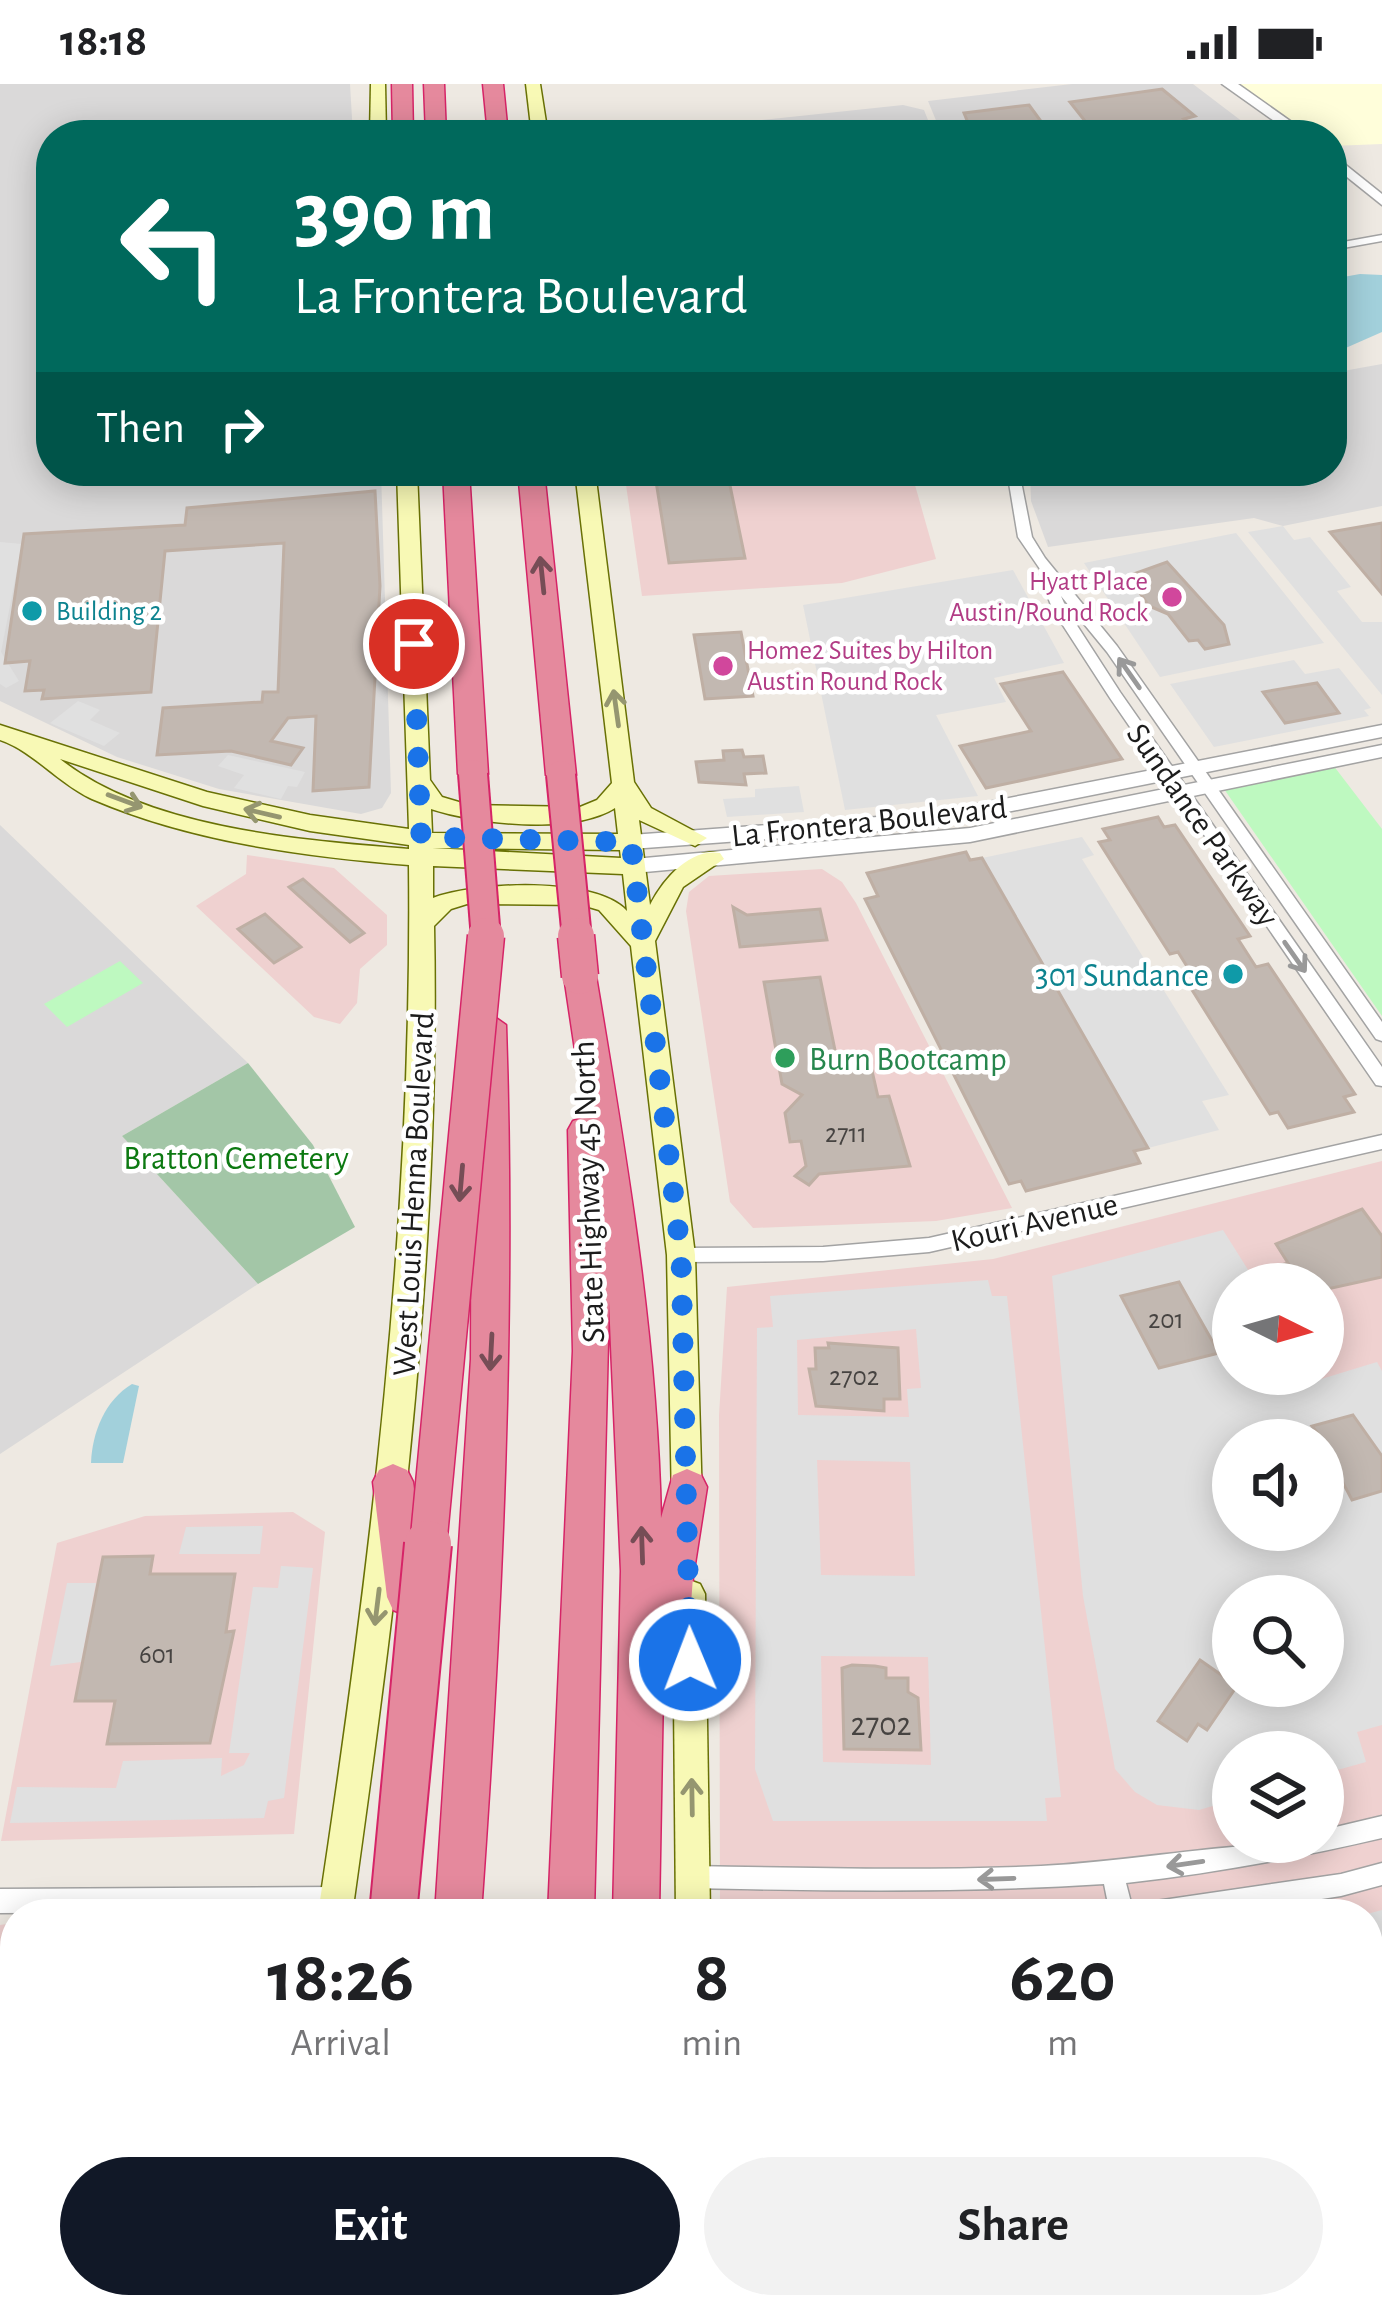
<!DOCTYPE html>
<html lang="en">
<head>
<meta charset="utf-8">
<style>
  body { margin:0; font-family:"Alegreya Sans",sans-serif; background:#f2f2f2; color:#202124; height:100vh; display:flex; flex-direction:column; font-size:45px; white-space:nowrap }
  * { box-sizing:border-box; margin:0 }
  p { font-size:39px; color:#757577 }
  .icon { flex:none; width:66px; height:66px; fill:none; stroke:currentColor; stroke-width:2; stroke-linecap:round; stroke-linejoin:round }
  .map { position:relative; flex:1; overflow:hidden }
  .drawer { position:absolute; left:0px; top:1815px; width:1383px; height:420px; display:flex; flex-direction:column; background:#fff; border-radius:48px 48px 0 0; box-shadow:0 6px 30px #0003 }
  .drawer>* { flex:none }
  .guide { position:absolute; left:36px; top:36px; width:1311px; height:366px; border-radius:48px; box-shadow:0 6px 30px #0003; background:#00695c; color:#fff; overflow:hidden }
  .needle { width:78px; rotate:95deg }
  .fabs { position:absolute; left:1212px; top:1179px; display:grid; gap:24px }
  .fabs a { display:grid; place-items:center; width:132px; height:132px; border-radius:50%; background:#fff; box-shadow:0 6px 30px #0003; font-size:60px }
  .pin { position:absolute; display:grid; place-items:center; width:102px; height:102px; color:#fff; margin:-51px; border:6px solid #fff; border-radius:50%; box-shadow:0 3px 12px #0007 }
  .me { position:absolute; width:132px; margin:-66px; rotate:359deg; stroke-linejoin:round; filter:drop-shadow(0 0 9px #0008) }
  .turn { display:flex; align-items:center; gap:42px; height:252px; padding:0 60px; font-size:54px }
  .turn .icon { width:156px; height:156px; stroke-width:2.5 }
  .turn b { display:block; font-size:84px; line-height:102px }
  .then { display:flex; align-items:center; height:114px; padding:0 60px; background:#0003; gap:24px; font-size:45px }
  .eta { display:flex; justify-content:space-evenly; align-items:center; height:204px; text-align:center }
  .eta b { font-size:72px; font-weight:600; line-height:84px }
  .action { display:flex; gap:24px; margin-top:auto; padding:24px 60px }
  .action a { flex:1; height:138px; border-radius:72px; background:#111827; color:#fff; font-size:48px; font-weight:600; line-height:138px; text-align:center }
  .action a+a { background:#f2f2f2; color:#202124 }
  .status { display:flex; justify-content:space-between; align-items:center; height:84px; padding:0 60px; background:#fff; direction:ltr }
  .status svg { height:33px; fill:currentColor }
  .map>svg:first-child { display:block }
</style>
</head>
<body>
<div class="status"><b>18:18</b><svg viewBox="0 0 49 12"><path d="M0 12V9h3v3zM5 12V6h3v6zM10 12V3h3v9zM15 12V0h3v12zM26 1h20v11H26zM47 4h2v5h-2z"/></svg></div>
<div class="map">
<svg width="1382" height="2235" viewBox="0 0 1382 2235">
  <rect width="100%" height="100%" fill="#eee9e2"/>
  <g fill="#dad9d9">
    <polygon points="0,0 350,0 353,51 51,51 51,387 381,387 391,709 382,724 361,730 219,705 117,673 0,617"/>
    <polygon points="1072,0 1193,0 1260,51 942,51 928,17"/>
    <polygon points="903,21 924,26 934,51 621,51"/>
    <polygon points="1382,280 1382,422 1283,442 1254,434 1048,463 1031,417 1030,387 1332,387 1332,289"/>
    <polygon points="0,741 248,979 122,1052 258,1200 0,1370"/>
  </g>
  <g fill="#efd1d0" fill-rule="evenodd">
    <polygon points="624,387 911,387 936,475 842,499 642,512"/>
    <polygon points="247,771 334,784 387,831 387,861 360,885 357,919 340,940 314,933 196,822 246,790"/>
    <polygon points="822,785 842,798 856,819 1012,1124 936,1137 753,1144 730,1118 686,827 689,808 709,792"/>
    <path d="M1382 1077V2235H719V2220H1368V1830H720L719 1331 727 1203 993 1175ZM1233 1200H1323V1290H1233ZM1233 1356H1323V1446H1233ZM1233 1512H1323V1602H1233ZM1233 1668H1323V1758H1233Z"/>
    <polygon points="293,1428 325,1448 294,1750 1,1757 57,1459 145,1432"/>
    <polygon points="15,1839 15,2220 258,2220 256,2235 0,2235 0,1841"/>
  </g>
  <polygon fill="#fffeda" points="1239,0 1382,0 1382,60 1332,62 1332,51 1312,51"/>
  <polygon fill="#a3c6a7" points="248,979 313,1061 355,1143 258,1200 122,1052"/>
  <g fill="#bef9c0">
    <polygon points="1333,681 1382,745 1382,932 1224,705"/>
    <polygon points="120,877 143,899 67,943 44,920"/>
  </g>
  <g fill="#e0e0e0" fill-rule="evenodd">
    <polygon points="1283,442 1294,456 1310,453 1351,503 1337,507 1362,538 1382,538 1382,611 1248,448"/>
    <polygon points="1236,449 1324,559 1160,593 1084,479"/>
    <polygon points="0,458 22,460 1,568 19,597 6,604 0,600"/>
    <polygon points="1013,486 1064,579 994,594 1006,618 936,631 978,712 845,726 803,521"/>
    <polygon points="1294,576 1305,590 1339,584 1371,624 1364,626 1369,632 1214,663 1170,600"/>
    <polygon points="78,617 100,626 90,636 120,649 104,662 50,639"/>
    <polygon points="228,671 305,688 297,703 288,702 281,715 234,704 244,691 218,682"/>
    <polygon points="799,702 804,728 727,733 723,715 755,713 755,705"/>
    <polygon points="1082,753 1094,771 1082,775 1229,1011 1202,1017 1219,1046 1148,1064 982,774"/>
    <path d="M1223 1146 1257 1200H1233V1290H1313L1318 1296 1377 1278 1382 1287V1641L1357 1648 1366 1678 1323 1690V1668H1233V1716L1199 1726 1157 1721 1135 1708 1115 1685 1083 1512 1052 1192ZM1233 1356H1323V1446H1233ZM1233 1512H1323V1602H1233Z"/>
    <path d="M988 1196 992 1212H1007L1061 1713 1045 1714 1047 1737H773L755 1685 757 1244 773 1243 770 1212ZM916 1245 921 1304 907 1305 909 1333 798 1331 797 1256ZM817 1376 910 1378 915 1492 821 1491ZM821 1572 928 1573 931 1681 823 1678Z"/>
    <polygon points="263,1442 260,1470 179,1470 186,1443"/>
    <polygon points="281,1482 313,1484 284,1714 268,1717 264,1734 10,1739 17,1703 116,1704 123,1677 222,1674 221,1692 244,1681 250,1669 229,1669 253,1503 278,1504"/>
    <polygon points="67,1499 96,1499 81,1578 50,1582"/>
    <polygon points="1382,1826 1382,2235 1207,2235 1206,2220 1368,2220 1367,1830"/>
    <polygon points="15,1878 15,2151 0,2150 0,1882"/>
    <polygon points="123,2220 211,2220 208,2235 120,2235"/>
    <polygon points="777,2220 1146,2220 1148,2235 777,2235"/>
  </g>
  <g fill="#a2d0db">
    <polygon points="1360,190 1382,191 1382,248 1332,270 1332,195"/>
    <path d="M132 1300 139 1302 123 1379H91C92 1349 105 1316 132 1300Z"/>
  </g>
  <g fill="#c2b8b1" stroke="#bfafa4" stroke-width="3">
    <polygon points="1162,5 1195,32 1184,35 1203,51 1096,51 1070,18"/>
    <polygon points="1029,21 1051,51 973,51 964,29"/>
    <polygon points="727,387 745,474 669,479 655,391"/>
    <polygon points="375,407 380,502 369,703 313,707 316,632 288,634 271,657 303,664 291,681 231,667 157,671 163,624 262,618 263,608 278,608 284,459 165,467 151,608 42,615 44,606 25,607 30,577 5,579 24,450 185,441 187,424"/>
    <polygon points="1382,439 1382,510 1330,448"/>
    <polygon points="1167,478 1224,541 1229,560 1205,565 1198,556 1189,557 1168,530 1149,522 1128,492"/>
    <polygon points="741,548 753,612 705,615 694,551"/>
    <polygon points="1063,588 1122,675 986,704 960,662 1031,647 1001,600"/>
    <polygon points="1317,599 1339,629 1285,639 1263,608"/>
    <polygon points="742,666 744,673 763,672 766,689 744,690 746,701 699,698 696,678 724,676 723,667"/>
    <polygon points="1158,733 1164,743 1175,741 1250,852 1238,855 1256,883 1268,880 1355,1010 1344,1013 1354,1028 1288,1044 1278,1028 1270,1030 1187,898 1196,897 1178,868 1170,870 1099,758 1110,756 1103,745"/>
    <polygon points="966,768 970,776 982,774 1148,1064 1134,1067 1140,1079 1026,1107 1021,1097 1009,1100 865,815 878,812 867,789"/>
    <polygon points="303,795 354,840 364,849 350,858 289,803"/>
    <polygon points="733,823 747,831 820,825 827,856 740,863"/>
    <polygon points="265,830 301,863 274,879 238,845"/>
    <polygon points="820,893 836,971 868,969 878,1013 889,1012 910,1082 819,1090 809,1101 795,1092 806,1082 801,1057 790,1058 785,1029 802,1011 782,1000 764,898"/>
    <polygon points="1362,1125 1382,1152 1382,1193 1323,1206 1323,1200 1281,1200 1271,1184 1288,1179 1276,1160"/>
    <polygon points="1179,1198 1219,1269 1159,1284 1121,1212"/>
    <polygon points="828,1259 898,1264 900,1315 884,1315 884,1327 816,1322 809,1285 816,1285 815,1264 829,1264"/>
    <polygon points="1353,1331 1382,1372 1382,1407 1352,1416 1341,1395 1323,1400 1323,1356 1312,1342"/>
    <polygon points="153,1472 150,1490 235,1490 226,1548 234,1547 210,1659 107,1660 115,1617 75,1617 103,1473"/>
    <polygon points="1200,1576 1237,1602 1207,1646 1198,1640 1187,1657 1158,1637"/>
    <polygon points="852,1581 875,1582 886,1584 886,1594 908,1594 908,1608 918,1614 921,1666 844,1665 842,1584"/>
    <polygon points="1382,1926 1382,2035 1368,2038 1368,1929"/>
    <polygon points="9,2220 117,2220 114,2235 6,2235"/>
  </g>
  <g fill="none" stroke-linecap="round" stroke-linejoin="round">
    <defs>
      <g id="minor">
        <polygon points="1382,151 1382,157 1332,166 1332,160"/>
        <polygon points="1007,387 1019,387 1032,453 1045,474 1117,562 1382,938 1382,957 1376,955 1107,568 1061,512 1067,526 1120,608 1382,983 1382,1002 1376,1001 1110,614 1053,526 1039,491 1042,488 1018,453"/>
        <polygon points="1382,1051 1382,1065 929,1168 823,1177 681,1178 674,1176 672,1171 674,1166 681,1164 823,1163 929,1154"/>
        <path d="M1382 1732V1754C1297 1774 1213 1789 1126 1799L1134 1830H1110L1104 1800C967 1809 830 1807 693 1804L685 1801 682 1793 685 1785 693 1782C809 1784 925 1787 1041 1782 1135 1777 1229 1758 1323 1758V1746Z"/>
        <polygon points="1382,1779 1382,1801 1341,1812 1225,1830 1137,1830 1141,1822 1149,1818 1341,1790"/>
        <polygon points="337,1803 345,1807 349,1815 345,1823 337,1827 0,1829 0,1805"/>
      </g>
      <g id="tertiary">
        <polygon points="1222,0 1238,0 1310,51 1294,51"/>
        <polygon points="1332,70 1382,110 1382,121 1332,81"/>
        <polygon points="1382,641 1382,653 932,743 631,765 621,758 631,751 932,729"/>
        <polygon points="1382,661 1382,673 970,758 634,789 624,782 634,775 970,744"/>
      </g>
      <g id="secondary">
        <polygon points="371,0 385,0 386,51 370,51"/>
        <polygon points="526,0 540,0 548,51 532,51"/>
        <path d="M397 387H417L430 696 442 713 469 721 580 723 597 716 612 699 575 387H595L634 698 651 724 707 754 695 762 639 736 650 821C663 796 689 764 720 769L724 775 683 803 655 857 695 1171 702 1418 698 1427 687 1431 676 1427 672 1418 667 1171 631 862 599 826 582 821 467 820 451 825 434 842C441 1174 398 1502 352 1830H318C371 1479 413 1136 409 781 302 772 192 758 92 715 59 700 33 667 0 656V641L207 708 310 731 409 745ZM60 675 203 722 310 747 409 761V765C300 756 148 745 60 675ZM615 724 618 750 432 749 431 725C478 740 572 751 615 724ZM432 764 620 766 621 774ZM433 782 623 790 627 827C596 792 475 798 433 814Z"/>
        <polygon points="689,1496 700,1500 705,1510 710,1830 676,1830 673,1510 678,1500"/>
        <polygon points="260,2220 298,2220 297,2235 257,2235"/>
        <polygon points="666,2220 704,2220 705,2235 665,2235"/>
      </g>
      <g id="motorway">
        <polygon points="392,0 412,0 413,51 393,51"/>
        <polygon points="424,0 444,0 446,51 426,51"/>
        <polygon points="483,0 503,0 508,51 488,51"/>
        <polygon points="443,387 469,387 488,690 473,700 458,690"/>
        <polygon points="518,387 544,387 576,691 561,701 546,691"/>
        <path d="M580 880 596 892C626 1072 657 1251 661 1434L673 1391 687 1385 701 1391 707 1403 693 1493 686 1587 680 1601 663 1606 659 1830H613L621 1487 609 1217 594 1830H548L573 1267 568 1046 573 1037 585 1033 564 892Z"/>
        <path d="M489 929 506 941C516 1238 502 1534 481 1830H435L471 1275 472 941Z"/>
        <polygon points="393,1380 407,1386 413,1398 429,1513 423,1526 408,1532 393,1526 387,1513 373,1398 379,1386"/>
        <polygon points="314,2220 395,2220 393,2235 312,2235"/>
        <polygon points="397,2220 449,2220 447,2235 395,2235"/>
        <rect x="524" y="2220" width="52" height="15"/>
        <polygon points="592,2220 644,2220 643,2235 591,2235"/>
      </g>
    </defs>
    <use href="#minor" stroke="#a3a3a3" stroke-width="3"/>
    <use href="#tertiary" stroke="#a3a3a3" stroke-width="3"/>
    <use href="#secondary" stroke="#697105" stroke-width="3"/>
    <use href="#motorway" stroke="#d62467" stroke-width="3"/>
    <use href="#minor" fill="#fff" fill-rule="evenodd"/>
    <use href="#tertiary" fill="#fff" fill-rule="evenodd"/>
    <use href="#secondary" fill="#f8f9b5" fill-rule="evenodd"/>
    <use href="#motorway" fill="#e5899d" fill-rule="evenodd"/>
    <defs>
      <g id="motorway-bridge-far2">
        <polyline points="473,690 486,855"/>
        <polyline points="561,691 577,855"/>
      </g>
      <g id="motorway-bridge-far1">
        <polyline points="576,852 580,892"/>
        <polyline points="428,1463 486,852"/>
      </g>
      <polyline id="motorway-bridge" points="393,1830 428,1460"/>
    </defs>
    <use href="#motorway-bridge-far2" stroke="#d62467" stroke-width="32" stroke-linecap="butt"/>
    <use href="#motorway-bridge-far1" stroke="#d62467" stroke-width="39" stroke-linecap="butt"/>
    <use href="#motorway-bridge" stroke="#d62467" stroke-width="50" stroke-linecap="butt"/>
    <use href="#motorway-bridge-far2" stroke="#e5899d" stroke-width="28"/>
    <use href="#motorway-bridge-far1" stroke="#e5899d" stroke-width="36"/>
    <use href="#motorway-bridge" stroke="#e5899d" stroke-width="46"/>
  </g>
  <defs><path id="oneway-shaft" d="M-6 0H5M1.5-3L5.5 0L1.5 3" fill="none" stroke-width="1.6" stroke-linecap="round" stroke-linejoin="round" transform="scale(3)"/></defs>
  <g stroke="#764d56">
    <use href="#oneway-shaft" transform="translate(542 491) rotate(-96)"/>
    <use href="#oneway-shaft" transform="translate(461 1099) rotate(95)"/>
    <use href="#oneway-shaft" transform="translate(491 1268) rotate(93)"/>
    <use href="#oneway-shaft" transform="translate(642 1461) rotate(-92)"/>
  </g>
  <g stroke="#999">
    <use href="#oneway-shaft" transform="translate(1129 589) rotate(-125)"/>
    <use href="#oneway-shaft" transform="translate(1295 873) rotate(55)"/>
    <use href="#oneway-shaft" transform="translate(1185 1780) rotate(172)"/>
    <use href="#oneway-shaft" transform="translate(996 1795) rotate(178)"/>
  </g>
  <g stroke="#959670">
    <use href="#oneway-shaft" transform="translate(616 624) rotate(-98)"/>
    <use href="#oneway-shaft" transform="translate(125 717) rotate(20)"/>
    <use href="#oneway-shaft" transform="translate(262 729) rotate(-167)"/>
    <use href="#oneway-shaft" transform="translate(377 1523) rotate(97)"/>
    <use href="#oneway-shaft" transform="translate(692 1713) rotate(-91)"/>
  </g>
  <g fill="none" stroke-linecap="round" stroke-linejoin="round">
    <polyline stroke="#1a73e8" stroke-width="21" stroke-dasharray="0 37.8" points="414,560 421,753 631,758 681,1171 690,1576"/>
  </g>
  <g fill="#d1479c" stroke="#fff" stroke-width="4.5">
    <circle cx="1172" cy="513" r="12"/>
    <circle cx="723" cy="582" r="12"/>
  </g>
  <g fill="#0f9aa8" stroke="#fff" stroke-width="4.5">
    <circle cx="32" cy="527" r="12"/>
    <circle cx="1233" cy="890" r="12"/>
  </g>
  <circle fill="#2e9e5b" stroke="#fff" stroke-width="4.5" cx="785" cy="974" r="12"/>
  <g text-anchor="middle" stroke-width="9" stroke-linejoin="round" paint-order="stroke">
    <g font-size="27" fill="#b23c85" stroke="#fff" text-anchor="end">
      <text x="1148" y="506">Hyatt Place<tspan x="1148" dy="31">Austin/Round Rock</tspan></text>
      <text x="747" y="575" text-anchor="start">Home2 Suites by Hilton<tspan x="747" dy="31">Austin Round Rock</tspan></text>
    </g>
    <g font-size="27" fill="#0d838f" stroke="#fff" text-anchor="start">
      <text x="56" y="536">Building 2</text>
    </g>
    <g font-size="27" fill="#464341">
      <text x="846" y="1058">2711</text>
      <text x="1166" y="1244">201</text>
      <text x="854" y="1301">2702</text>
      <text x="157" y="1579">601</text>
    </g>
    <g font-size="33" fill="#1c1c1c" stroke="#fff">
      <text transform="translate(869 736) rotate(-6)" y="12">La Frontera Boulevard</text>
      <text transform="translate(1204 740) rotate(55)" y="12">Sundance Parkway</text>
      <text transform="translate(587 1108) rotate(-92)" y="12">State Highway 45 North</text>
      <text transform="translate(412 1110) rotate(-87)" y="12">West Louis Henna Boulevard</text>
      <text transform="translate(1034 1137) rotate(-13)" y="12">Kouri Avenue</text>
    </g>
    <g font-size="33" fill="#0d838f" stroke="#fff" text-anchor="end">
      <text x="1209" y="902">301 Sundance</text>
    </g>
    <g font-size="33" fill="#27864d" stroke="#fff" text-anchor="start">
      <text x="809" y="986">Burn Bootcamp</text>
    </g>
    <g font-size="33" fill="#0c7911" stroke="#fff">
      <text x="236" y="1085">Bratton Cemetery</text>
    </g>
    <g font-size="33" fill="#464341">
      <text x="881" y="1651">2702</text>
    </g>
  </g>
</svg>
<div class="fabs">
<a><svg class="needle" viewBox="-14 -14 28 28"><path d="M0-13l5 13h-10z" fill="#e53935"/><path d="M0 13l5-13h-10z" fill="#757577"/></svg></a>
<a><svg class="icon" aria-label="sound" viewBox="0 0 24 24"><path d="M4 9h4l5-4v14l-5-4H4zM17 9q2 3 0 6"/></svg></a>
<a><svg class="icon" aria-label="search" viewBox="0 0 24 24"><circle cx="10" cy="10" r="6"/><path d="M15 15l6 6"/></svg></a>
<a><svg class="icon" aria-label="layers" viewBox="0 0 24 24"><path d="M12 4l9 5-9 5-9-5zM3 14l9 5 9-5"/></svg></a>
</div>
<div class="pin" style="left:414px;top:560px;background:#d93025"><svg class="icon" aria-label="arrive" viewBox="0 0 24 24"><path d="M6 21V4h12l-3 4 3 4H6"/></svg></div>
<svg class="me" style="left:690px;top:1576px" viewBox="-20 -20 40 40"><circle r="17" fill="#1a73e8" stroke="#fff" stroke-width="3"/><path d="M0-11L8 9 0 5-8 9z" fill="#fff"/></svg>
<div class="guide">
<div class="turn"><svg class="icon" aria-label="left" viewBox="0 0 24 24"><path d="M17 20v-9H6M10 6l-5 5 5 5"/></svg><div><b>390 m</b>La Frontera Boulevard</div></div>
<div class="then">Then<svg class="icon" aria-label="right" viewBox="0 0 24 24"><path d="M7 20v-9h11M14 6l5 5-5 5"/></svg></div>
</div>
<section class="drawer">
<div class="eta">
<div><b>18:26</b><p>Arrival</p></div>
<div><b>8</b><p>min</p></div>
<div><b>620</b><p>m</p></div>
</div>
<div class="action"><a>Exit</a><a>Share</a></div>
</section>
</div>
</body>
</html>
